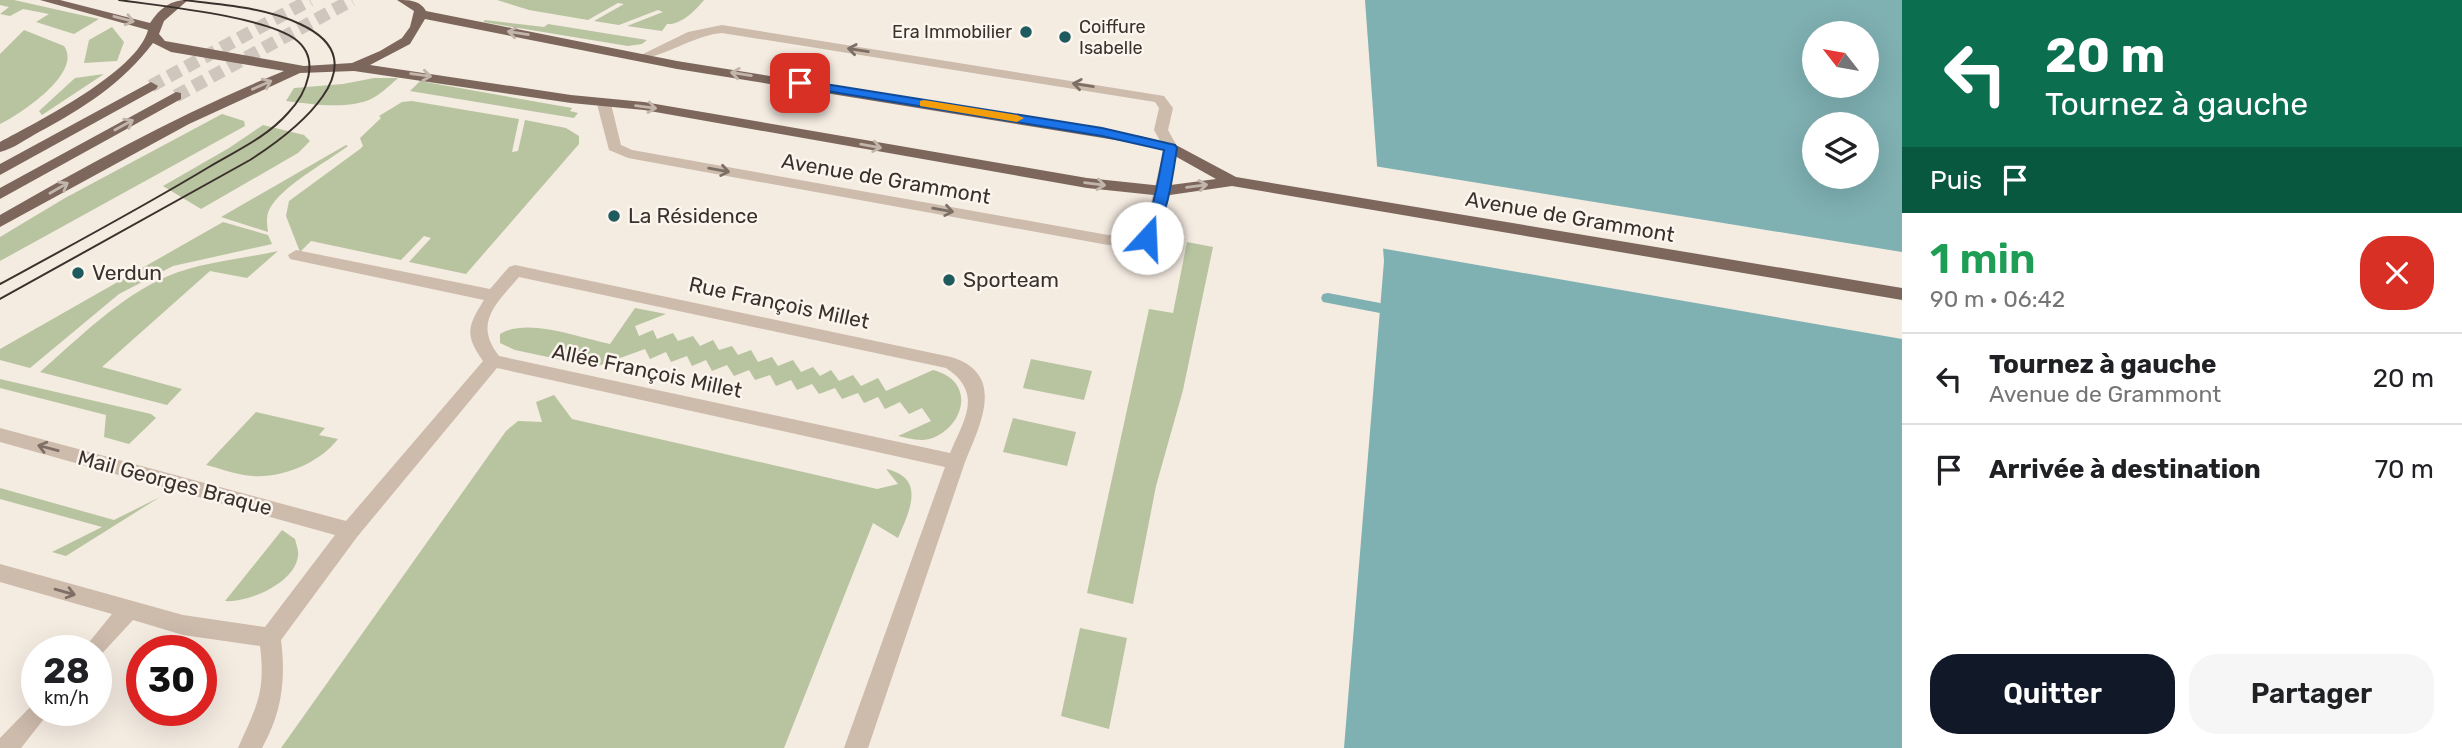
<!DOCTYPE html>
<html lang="fr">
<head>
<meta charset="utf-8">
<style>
  body { margin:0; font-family:Rubik,sans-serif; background:#f6f6f6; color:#202124; height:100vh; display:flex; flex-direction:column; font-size:26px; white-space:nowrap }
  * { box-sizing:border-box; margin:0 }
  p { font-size:23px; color:#757577 }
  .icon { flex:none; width:38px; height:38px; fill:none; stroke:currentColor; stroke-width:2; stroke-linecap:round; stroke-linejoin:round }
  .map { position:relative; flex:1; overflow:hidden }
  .details { display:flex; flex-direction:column; background:#fff; width:560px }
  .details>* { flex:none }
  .guide { background:#0b6e4f; color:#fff; overflow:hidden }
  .needle { width:46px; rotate:301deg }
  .tools { position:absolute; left:1802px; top:21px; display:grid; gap:14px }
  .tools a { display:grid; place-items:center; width:77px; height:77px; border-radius:50%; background:#fff; box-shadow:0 7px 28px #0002; font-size:35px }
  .speed { position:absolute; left:21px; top:635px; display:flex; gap:14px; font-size:35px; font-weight:700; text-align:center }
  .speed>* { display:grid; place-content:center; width:91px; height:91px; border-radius:50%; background:#fff; box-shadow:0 7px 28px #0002; line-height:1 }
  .speed small { font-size:18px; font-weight:400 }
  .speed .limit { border:10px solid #d22; background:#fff; color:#111 }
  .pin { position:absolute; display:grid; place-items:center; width:60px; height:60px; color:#fff; margin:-30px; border-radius:14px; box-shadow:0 4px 10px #0006 }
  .me { position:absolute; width:77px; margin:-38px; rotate:20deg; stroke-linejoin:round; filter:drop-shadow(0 0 5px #0008) }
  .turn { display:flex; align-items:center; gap:24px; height:147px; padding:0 28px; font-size:32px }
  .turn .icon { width:91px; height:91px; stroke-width:2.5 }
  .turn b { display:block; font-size:49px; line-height:60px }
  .then { display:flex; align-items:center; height:66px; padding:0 28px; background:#0003; gap:14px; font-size:26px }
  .round { display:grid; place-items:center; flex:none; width:74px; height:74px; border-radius:28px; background:#f6f6f6 }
  .overview { display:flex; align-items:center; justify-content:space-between; height:119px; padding:0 28px }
  h1 { font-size:42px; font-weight:600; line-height:52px; color:#1e9e55 }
  .button { display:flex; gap:14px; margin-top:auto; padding:14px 28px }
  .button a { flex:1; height:80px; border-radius:28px; background:#111827; color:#fff; font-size:28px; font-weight:600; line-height:80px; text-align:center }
  .button a+a { background:#f6f6f6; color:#202124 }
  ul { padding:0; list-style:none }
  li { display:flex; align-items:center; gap:21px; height:91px; padding:0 28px; border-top:2px solid #e0e0e0 }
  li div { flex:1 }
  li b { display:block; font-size:26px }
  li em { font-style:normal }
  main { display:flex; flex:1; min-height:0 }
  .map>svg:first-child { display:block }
</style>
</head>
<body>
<main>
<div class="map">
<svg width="1902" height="748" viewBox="0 0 1902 748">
  <rect width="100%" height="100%" fill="#f4ebe1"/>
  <g fill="#b8c4a0">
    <polygon points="0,0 14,0 99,19 74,34 36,22 49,14 23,9 10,16 0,14 9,7 0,5"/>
    <path d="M497 0H704C695 11 681 25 667 24L662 31 627 26 663 12 658 10 619 25 594 21 624 4 618 3 588 20 529 10Z"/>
    <polygon points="485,20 544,27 548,24 647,40 642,44 628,46 483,22"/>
    <polygon points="112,27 124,42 117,61 84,63 89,40"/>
    <path d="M24 30 64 46C83 73 20 114 0 124V54Z"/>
    <polygon points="104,74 42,115 39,111 75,78"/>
    <path d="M374 78H398C389 86 381 94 371 99 347 110 311 104 286 101L294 88 343 84Z"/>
    <polygon points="420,81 572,108 570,111 578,113 574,118 410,91"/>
    <polygon points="412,101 519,119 512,152 518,151 525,120 566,128 579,136 579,144 466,274 409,262 431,238 424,236 401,260 311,241 300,252 286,216 289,201 360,149 363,146 360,138 381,118 379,116 402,102"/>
    <polygon points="222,114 244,121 245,126 0,261 0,237 65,198"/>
    <polygon points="263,125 304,135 310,141 298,153 201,209 163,186 229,148"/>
    <path d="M346 145 348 146C327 162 281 186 269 210 266 217 267 224 268 232L221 217Z"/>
    <polygon points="223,222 268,235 272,244 173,266 119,294 30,368 0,360 0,349"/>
    <polygon points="1187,242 1213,247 1183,390 1156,486 1133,604 1087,593 1149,309 1173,313"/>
    <path d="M278 251 247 278 210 271 102 367 182 389 167 405 40 372C79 338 119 297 168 276 202 262 242 259 278 251Z"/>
    <path d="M635 308 666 314 635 326 639 336 653 330 657 339 673 333 678 341 693 336 700 346 713 340 719 350 732 346 738 355 751 350 758 362 772 357 778 366 793 360 801 372 813 367 820 376 831 370 839 381 853 375 861 386 878 378 886 391 933 370C973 380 967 420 937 436 925 443 910 439 898 436L931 421 922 408 909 414 900 402 885 409 878 397 864 403 858 393 842 399 835 388 819 394 812 384 797 390 791 380 776 386 770 375 755 380 749 370 734 376 727 365 712 371 706 360 692 366 687 356 671 362 666 352 650 359 645 349 595 367 515 350 500 343V334C527 317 580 338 610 344Z"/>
    <polygon points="1031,359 1092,371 1084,400 1023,388"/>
    <polygon points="0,379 151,414 156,418 129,444 104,437 106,415 0,388"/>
    <path d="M554 395 572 419 877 489 898 484 886 469C927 478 909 512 898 538L873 523 784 748H281L506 431 518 421 542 422 536 402Z"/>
    <path d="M256 412 325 428 319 435 338 439C318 465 276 481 244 475 231 473 219 468 206 465Z"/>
    <polygon points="1013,418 1076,432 1067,466 1003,452"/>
    <polygon points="0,488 114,520 160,497 66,556 52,552 102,527 0,499"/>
    <path d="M282 530 295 539C296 544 299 551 298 556 295 583 248 603 225 601Z"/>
    <polygon points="1080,628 1127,638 1109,729 1061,716"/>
  </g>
  <path fill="#7fb0b2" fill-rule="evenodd" d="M1365 0H1902V748H1344L1384 261ZM1815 33H1867V86H1815ZM1815 124H1867V177H1815Z"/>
  <polygon fill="#f4ebe1" points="1374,166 1902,252 1902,339 1380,248"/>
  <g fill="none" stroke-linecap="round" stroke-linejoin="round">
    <polygon fill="#7fb0b2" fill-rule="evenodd" points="1328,293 1380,303 1387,308 1380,313 1323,302 1321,298 1323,294"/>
    <g stroke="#cfc6bd" stroke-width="13" stroke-dasharray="13 7" stroke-linecap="butt">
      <polyline points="151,86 310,0"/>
      <polyline points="176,96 352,0"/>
    </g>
    <g fill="#cdbbac" fill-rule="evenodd">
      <path d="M722 25 1164 96 1173 108 1168 130 1178 148 1162 224 1152 242 1108 245 628 158 609 150 597 104 604 100 611 104 621 145 632 150 1108 235 1142 233 1146 224 1164 148 1154 130 1159 108 1155 102 722 33C698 34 656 60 642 58L641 55 688 32Z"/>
      <path d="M296 250 490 289 509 267 515 265 951 357C1007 374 980 425 965 462L868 748H844L945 467 497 368 357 537 281 640C286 680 282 712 262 748H238C256 707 266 693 260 646L183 635 133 620 96 660V651H82L112 614 0 582V564L183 615 265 627 335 535 0 442V428L346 521 483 361C464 334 468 326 484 300L290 259 288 255ZM519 277 946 368C984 393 964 420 950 453L499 356C473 323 496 304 519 277Z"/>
      <polygon points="37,700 37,710 51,710 21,748 0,748 0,738"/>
    </g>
    <g fill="#7d675c" fill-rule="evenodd">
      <path d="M40 0H60L150 23C160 8 170 0 188 0L164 21 159 34 165 41 304 66 352 63 380 51 402 38 410 27 414 11 397 0C409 0 420 0 426 11L677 61 1140 136 1176 145 1236 177 1902 288V300L1232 186 1163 196 1087 188 644 110 571 103 354 71 300 73 189 124 0 227V215C92 162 185 111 284 71L171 52 153 43C123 83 82 109 39 132 26 139 13 149 0 152V142C37 122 137 72 148 30ZM425 19 677 69 1140 144 1166 151 1216 179 1163 186 1087 178 644 102 571 95 370 65 410 44Z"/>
      <polygon points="151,82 158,86 156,89 0,175 0,164"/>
      <polygon points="176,92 181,93 181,99 0,199 0,188"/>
    </g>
    <g stroke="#3b302b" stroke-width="2">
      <path d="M0 284C70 246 141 208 209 167 236 151 267 137 288 113 306 94 322 59 295 39 263 16 160 6 119 0"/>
      <path d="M0 299 250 160C292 133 385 63 300 24 264 7 222 5 184 0"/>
    </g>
  </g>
  <defs><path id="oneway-shaft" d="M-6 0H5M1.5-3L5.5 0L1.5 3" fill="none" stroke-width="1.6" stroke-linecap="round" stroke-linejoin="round" transform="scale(1.75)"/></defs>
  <g stroke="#c2b5ac">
    <use href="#oneway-shaft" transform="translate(124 19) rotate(15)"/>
    <use href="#oneway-shaft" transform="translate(518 33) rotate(-171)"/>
    <use href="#oneway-shaft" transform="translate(741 74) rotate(-171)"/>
    <use href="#oneway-shaft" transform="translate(421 75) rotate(8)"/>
    <use href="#oneway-shaft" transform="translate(262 85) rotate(-24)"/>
    <use href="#oneway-shaft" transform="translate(646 107) rotate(7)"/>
    <use href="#oneway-shaft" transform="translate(124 125) rotate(-29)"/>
    <use href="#oneway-shaft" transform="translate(871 146) rotate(10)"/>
    <use href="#oneway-shaft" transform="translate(1095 184) rotate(7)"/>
    <use href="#oneway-shaft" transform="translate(1197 186) rotate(-8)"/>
    <use href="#oneway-shaft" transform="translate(59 188) rotate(-30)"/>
  </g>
  <g stroke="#7d6f65">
    <use href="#oneway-shaft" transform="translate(858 50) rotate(-171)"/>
    <use href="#oneway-shaft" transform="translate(1083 85) rotate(-171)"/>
    <use href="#oneway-shaft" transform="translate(719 170) rotate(10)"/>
    <use href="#oneway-shaft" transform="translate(943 210) rotate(10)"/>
    <use href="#oneway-shaft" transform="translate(48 448) rotate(-165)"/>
    <use href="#oneway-shaft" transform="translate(65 592) rotate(16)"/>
  </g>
  <path fill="#1a73e8" stroke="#114b97" stroke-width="2" d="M800 80 1102 128 1175 145 1177 148C1172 180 1168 213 1152 241H1142L1140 238C1154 211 1158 180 1164 150L1102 136 796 86 794 83Z"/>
  <polygon fill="#f59e0b" points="924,100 1017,115 1024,118 1017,122 920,106 920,101"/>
  <g fill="#1f5a5e" stroke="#fbf5ee" stroke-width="2.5">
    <circle cx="1026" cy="32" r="7"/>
    <circle cx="1065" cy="37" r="7"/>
    <circle cx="614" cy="216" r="7"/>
    <circle cx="78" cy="273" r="7"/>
    <circle cx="949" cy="280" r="7"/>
  </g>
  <g text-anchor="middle" stroke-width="5" stroke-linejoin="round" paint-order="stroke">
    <g font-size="18" fill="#3b302b" stroke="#fbf5ee" text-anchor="start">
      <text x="1079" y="33">Coiffure<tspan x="1079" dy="21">Isabelle</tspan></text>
      <text x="1012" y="38" text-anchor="end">Era Immobilier</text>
    </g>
    <g font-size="21" fill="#3b302b" stroke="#fbf5ee">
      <text transform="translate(886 179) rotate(10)" y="7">Avenue de Grammont</text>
      <text transform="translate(1570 217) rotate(10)" y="7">Avenue de Grammont</text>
      <text transform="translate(779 303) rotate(12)" y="7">Rue François Millet</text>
      <text transform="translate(647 371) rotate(12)" y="7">Allée François Millet</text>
      <text transform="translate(175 483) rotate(15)" y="7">Mail Georges Braque</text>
    </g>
    <g font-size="21" fill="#3b302b" stroke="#fbf5ee" text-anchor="start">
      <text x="628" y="223">La Résidence</text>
      <text x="92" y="280">Verdun</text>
      <text x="963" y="287">Sporteam</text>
    </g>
  </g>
</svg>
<div class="tools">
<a><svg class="needle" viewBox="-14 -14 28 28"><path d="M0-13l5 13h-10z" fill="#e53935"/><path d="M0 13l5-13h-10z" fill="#757577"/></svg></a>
<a><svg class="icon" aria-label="layers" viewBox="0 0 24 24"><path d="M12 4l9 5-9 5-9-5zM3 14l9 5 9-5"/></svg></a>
</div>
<div class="speed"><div>28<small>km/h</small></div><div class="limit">30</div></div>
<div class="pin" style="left:800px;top:83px;background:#d93025"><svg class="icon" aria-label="arrive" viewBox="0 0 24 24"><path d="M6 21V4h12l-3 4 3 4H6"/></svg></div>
<svg class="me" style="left:1147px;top:238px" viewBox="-20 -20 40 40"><circle r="19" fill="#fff"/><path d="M0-13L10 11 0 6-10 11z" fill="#1a73e8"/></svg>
</div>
<section class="details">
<div class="guide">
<div class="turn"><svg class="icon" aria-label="left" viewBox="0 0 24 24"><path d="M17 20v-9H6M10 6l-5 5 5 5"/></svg><div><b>20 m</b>Tournez à gauche</div></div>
<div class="then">Puis<svg class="icon" aria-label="arrive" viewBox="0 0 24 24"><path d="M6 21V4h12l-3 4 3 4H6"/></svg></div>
</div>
<div class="overview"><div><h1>1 min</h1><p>90 m · 06:42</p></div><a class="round" style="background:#d93025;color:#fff"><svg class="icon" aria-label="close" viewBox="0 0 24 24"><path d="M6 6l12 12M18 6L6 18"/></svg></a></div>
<ul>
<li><svg class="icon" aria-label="left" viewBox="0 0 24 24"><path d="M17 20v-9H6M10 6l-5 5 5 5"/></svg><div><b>Tournez à gauche</b><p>Avenue de Grammont</p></div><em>20 m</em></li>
<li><svg class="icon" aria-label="arrive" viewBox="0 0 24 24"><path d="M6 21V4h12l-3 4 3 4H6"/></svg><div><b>Arrivée à destination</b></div><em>70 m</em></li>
</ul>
<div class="button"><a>Quitter</a><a>Partager</a></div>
</section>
</main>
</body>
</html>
